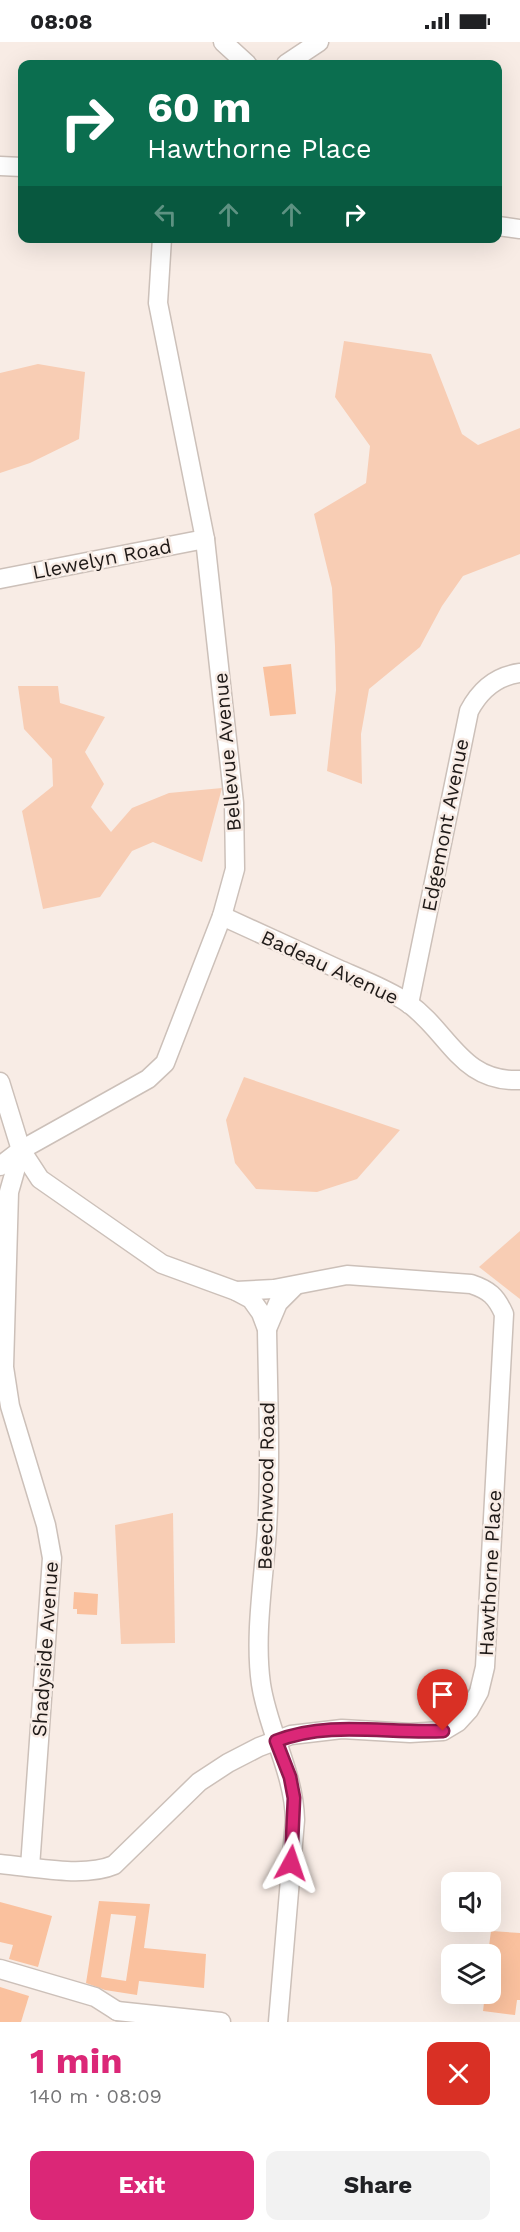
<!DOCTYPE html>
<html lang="en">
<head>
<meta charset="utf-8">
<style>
  body { margin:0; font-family:"Work Sans",sans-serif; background:#f2f2f2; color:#202124; height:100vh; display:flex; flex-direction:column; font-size:22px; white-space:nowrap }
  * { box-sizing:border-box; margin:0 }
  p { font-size:20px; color:#757577 }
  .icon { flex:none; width:33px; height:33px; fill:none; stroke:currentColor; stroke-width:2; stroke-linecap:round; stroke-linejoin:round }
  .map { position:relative; height:1980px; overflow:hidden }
  .drawer { display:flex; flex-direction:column; background:#fff; flex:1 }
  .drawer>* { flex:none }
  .guide { position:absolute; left:18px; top:18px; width:484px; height:183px; border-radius:12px; box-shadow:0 6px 24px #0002; background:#0b6e4f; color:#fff; overflow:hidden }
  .fabs { position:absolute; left:441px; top:1830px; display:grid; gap:12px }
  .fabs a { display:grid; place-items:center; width:60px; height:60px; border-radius:12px; background:#fff; box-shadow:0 6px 24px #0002; font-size:30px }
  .pin { position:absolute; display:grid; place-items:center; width:51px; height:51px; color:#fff; margin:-62px -26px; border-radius:50% 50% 50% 0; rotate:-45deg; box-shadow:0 0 6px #0007 }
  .pin .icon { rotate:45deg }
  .me { position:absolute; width:66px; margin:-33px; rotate:5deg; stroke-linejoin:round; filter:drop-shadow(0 0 4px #0008) }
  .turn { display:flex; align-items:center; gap:21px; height:126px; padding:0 30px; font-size:27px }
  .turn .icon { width:78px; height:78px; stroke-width:2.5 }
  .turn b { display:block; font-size:42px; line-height:51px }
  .lanes { display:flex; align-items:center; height:57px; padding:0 30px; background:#0003; justify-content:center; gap:30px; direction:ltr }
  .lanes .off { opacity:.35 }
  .round { display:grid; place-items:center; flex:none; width:63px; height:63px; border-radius:12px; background:#f2f2f2 }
  .overview { display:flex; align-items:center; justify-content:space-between; height:102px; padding:0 30px }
  h1 { font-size:36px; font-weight:700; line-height:45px; color:#db2777 }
  .primary-button { display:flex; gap:12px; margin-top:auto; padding:12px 30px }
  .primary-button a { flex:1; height:69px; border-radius:12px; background:#db2777; color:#fff; font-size:24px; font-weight:700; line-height:69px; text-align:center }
  .primary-button a+a { background:#f2f2f2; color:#202124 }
  .status { display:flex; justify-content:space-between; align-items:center; height:42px; padding:0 30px; background:#fff; direction:ltr }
  .status svg { height:16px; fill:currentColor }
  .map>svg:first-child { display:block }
</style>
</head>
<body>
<div class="status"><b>08:08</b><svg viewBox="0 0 49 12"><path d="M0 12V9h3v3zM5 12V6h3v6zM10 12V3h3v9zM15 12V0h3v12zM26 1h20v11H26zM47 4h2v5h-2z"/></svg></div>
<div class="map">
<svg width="520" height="1980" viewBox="0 0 520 1980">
  <rect width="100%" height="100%" fill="#f8ece5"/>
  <g fill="#f8cdb4">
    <polygon points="344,299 431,312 462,392 478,403 520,386 520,512 463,534 442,564 420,605 369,647 361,692 362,742 327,729 336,648 335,604 332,546 314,472 366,441 370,404 335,355"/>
    <polygon points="38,322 85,330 79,397 30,421 0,431 0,331"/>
    <polygon points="18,644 58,644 60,661 105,675 85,710 104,742 91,765 111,790 132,766 169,751 222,746 202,820 153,800 132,809 100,855 43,867 22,769 53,744 52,717 24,687"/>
    <polygon points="244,1035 400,1088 357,1137 317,1150 256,1147 235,1121 226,1078"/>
    <polygon points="520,1189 520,1257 479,1225"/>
    <polygon points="173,1471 175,1601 121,1602 115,1483"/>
  </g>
  <g fill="#fac19e" fill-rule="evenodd">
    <polygon points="291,622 296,672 270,674 263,625"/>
    <polygon points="74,1550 98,1552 97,1573 77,1572 77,1567 73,1567"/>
    <path d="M99 1859 150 1862 144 1906 206 1912 204 1946 139 1939 137 1953 105 1948 86 1941ZM111 1872 136 1874 126 1939 101 1935Z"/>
    <polygon points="0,1860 52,1874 38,1925 9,1917 13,1903 0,1900"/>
    <polygon points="491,1889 520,1891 520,1958 517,1958 515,1973 483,1969 485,1952 490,1952 490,1912 488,1912"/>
    <polygon points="0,1945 29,1954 21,1980 0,1980"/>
  </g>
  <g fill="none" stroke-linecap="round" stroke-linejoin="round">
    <defs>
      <g id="minor">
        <polyline points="223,0 247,22"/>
        <polyline points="286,22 319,0"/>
        <polyline points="0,124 22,125"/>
        <polyline points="498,184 520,187"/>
        <polyline points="0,537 205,497"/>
        <path d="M222 874C261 892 299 909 338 927 361 937 387 947 408 961 449 990 461 1041 520 1038"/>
        <path d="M409 962 469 669C480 648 496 634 520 631"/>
        <path d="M0 1040 21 1108 40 1137 162 1222 236 1249 251 1257 261 1271 267 1287C268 1354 271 1421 267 1487 264 1536 254 1593 261 1642 268 1689 294 1730 295 1778L278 1980"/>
        <polyline points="21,1108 9,1150 4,1325 10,1364 46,1483 52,1516 30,1825"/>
        <polyline points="0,1124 21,1108 148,1037 165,1021 222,874 235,827 234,761 205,497 158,261 162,196"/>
        <polyline points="267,1287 278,1261 295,1244"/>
        <path d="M0 1822C33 1825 84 1836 114 1823L199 1740 228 1721 259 1705 291 1693 342 1687 410 1691 443 1689 458 1680 469 1668 479 1650 485 1625 504 1272C496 1254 489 1248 471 1242L347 1233 274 1247 236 1249"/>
        <polyline points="0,1927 95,1955 117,1969"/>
        <polyline points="117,1969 221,1980"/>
      </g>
    </defs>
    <use href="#minor" stroke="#ccc0b9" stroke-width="21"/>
    <use href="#minor" stroke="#fff" stroke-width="18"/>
  </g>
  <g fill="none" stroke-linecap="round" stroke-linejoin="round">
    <defs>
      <path id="route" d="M291 1821 294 1756 290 1735 276 1699C330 1678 387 1692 443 1689"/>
    </defs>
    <use href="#route" stroke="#8e194d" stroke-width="15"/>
    <use href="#route" stroke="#db2777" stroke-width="10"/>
  </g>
  <g text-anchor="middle" stroke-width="5" stroke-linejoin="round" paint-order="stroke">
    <g font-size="20" fill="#1f1a18" stroke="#f8ece5">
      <text transform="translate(102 517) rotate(-11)" y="7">Llewelyn Road</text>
      <text transform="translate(227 710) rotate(-95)" y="7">Bellevue Avenue</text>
      <text transform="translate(445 783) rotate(-79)" y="7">Edgemont Avenue</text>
      <text transform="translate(330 925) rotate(25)" y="7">Badeau Avenue</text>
      <text transform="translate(266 1444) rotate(-89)" y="7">Beechwood Road</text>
      <text transform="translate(490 1531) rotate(-87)" y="7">Hawthorne Place</text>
      <text transform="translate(45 1607) rotate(-86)" y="7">Shadyside Avenue</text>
    </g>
  </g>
</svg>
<div class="fabs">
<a><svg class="icon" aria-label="sound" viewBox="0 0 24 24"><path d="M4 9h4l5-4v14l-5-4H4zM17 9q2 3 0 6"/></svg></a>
<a><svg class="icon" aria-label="layers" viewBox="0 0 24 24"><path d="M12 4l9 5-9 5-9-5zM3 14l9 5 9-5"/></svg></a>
</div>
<div class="pin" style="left:443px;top:1689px;background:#d93025"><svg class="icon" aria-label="arrive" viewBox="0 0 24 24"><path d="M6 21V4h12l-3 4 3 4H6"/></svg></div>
<svg class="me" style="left:291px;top:1821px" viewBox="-20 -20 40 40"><path d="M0-17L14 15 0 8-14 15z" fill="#db2777" stroke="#fff" stroke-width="4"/></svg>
<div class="guide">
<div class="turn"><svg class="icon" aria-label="right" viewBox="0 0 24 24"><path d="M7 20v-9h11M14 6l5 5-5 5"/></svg><div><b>60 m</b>Hawthorne Place</div></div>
<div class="lanes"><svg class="icon off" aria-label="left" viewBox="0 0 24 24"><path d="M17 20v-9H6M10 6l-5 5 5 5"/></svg><svg class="icon off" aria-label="ahead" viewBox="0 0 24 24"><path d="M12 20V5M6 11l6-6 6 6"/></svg><svg class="icon off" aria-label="ahead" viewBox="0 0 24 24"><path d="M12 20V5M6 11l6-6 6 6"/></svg><svg class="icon" aria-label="right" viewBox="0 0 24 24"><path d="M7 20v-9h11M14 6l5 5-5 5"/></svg></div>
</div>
</div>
<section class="drawer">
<div class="overview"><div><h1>1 min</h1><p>140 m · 08:09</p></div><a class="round" style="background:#d93025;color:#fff"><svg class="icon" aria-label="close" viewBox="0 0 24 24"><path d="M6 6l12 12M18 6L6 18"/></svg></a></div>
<div class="primary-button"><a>Exit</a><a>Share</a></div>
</section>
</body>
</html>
